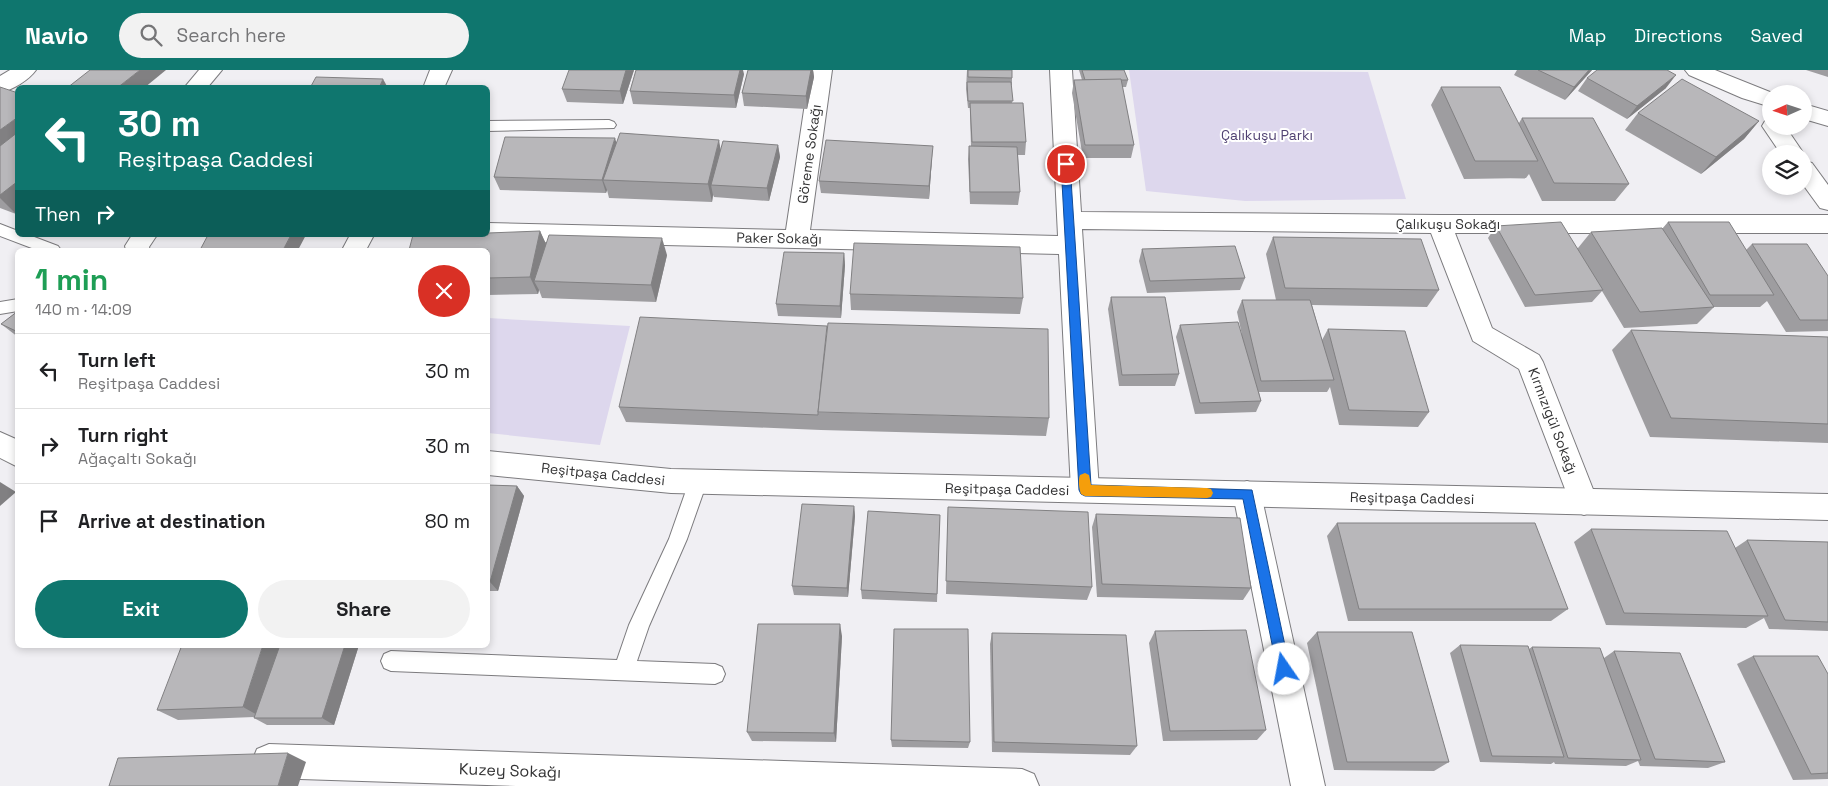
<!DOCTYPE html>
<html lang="en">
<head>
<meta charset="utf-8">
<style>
  body { margin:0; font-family:"Space Grotesk",sans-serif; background:#f2f2f2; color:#202124; height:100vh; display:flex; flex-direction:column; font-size:19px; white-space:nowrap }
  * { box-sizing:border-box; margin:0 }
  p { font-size:16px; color:#757577 }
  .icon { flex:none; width:28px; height:28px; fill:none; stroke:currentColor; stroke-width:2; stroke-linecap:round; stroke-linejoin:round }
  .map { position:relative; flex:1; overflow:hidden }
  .side { position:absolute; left:15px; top:178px; width:475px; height:400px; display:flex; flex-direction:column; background:#fff; border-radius:8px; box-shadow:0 2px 8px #0003 }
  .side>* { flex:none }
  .guide { position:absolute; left:15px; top:15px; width:475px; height:152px; border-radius:8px; box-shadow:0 2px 8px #0003; background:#0f766e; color:#fff; overflow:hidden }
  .needle { width:32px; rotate:267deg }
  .fabs { position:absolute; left:1762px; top:15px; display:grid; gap:10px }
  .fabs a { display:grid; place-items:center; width:50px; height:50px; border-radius:50%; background:#fff; box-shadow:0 2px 8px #0003; font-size:25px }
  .pin { position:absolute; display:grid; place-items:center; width:42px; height:42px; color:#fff; margin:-21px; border:2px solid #fff; border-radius:50%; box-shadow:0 1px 5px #0007 }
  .me { position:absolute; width:55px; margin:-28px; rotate:348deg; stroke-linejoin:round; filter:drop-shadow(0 0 4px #0008) }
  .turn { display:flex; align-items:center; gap:18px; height:105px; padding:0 20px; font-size:22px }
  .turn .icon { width:65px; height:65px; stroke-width:2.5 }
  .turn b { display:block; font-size:35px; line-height:42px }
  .then { display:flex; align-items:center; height:48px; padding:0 20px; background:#0003; gap:10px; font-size:19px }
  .round { display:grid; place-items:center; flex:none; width:52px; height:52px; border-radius:26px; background:#f2f2f2 }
  .overview { display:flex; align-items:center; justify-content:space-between; height:85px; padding:0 20px }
  h1 { font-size:30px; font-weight:700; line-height:38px; color:#1e9e55 }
  .action { display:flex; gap:10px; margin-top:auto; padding:10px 20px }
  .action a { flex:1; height:58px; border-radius:30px; background:#0f766e; color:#fff; font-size:20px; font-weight:700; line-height:58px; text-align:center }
  .action a+a { background:#f2f2f2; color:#202124 }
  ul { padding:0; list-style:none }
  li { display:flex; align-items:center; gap:15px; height:75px; padding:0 20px; border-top:1px solid #e0e0e0 }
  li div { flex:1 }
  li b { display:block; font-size:19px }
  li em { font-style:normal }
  header { display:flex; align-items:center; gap:30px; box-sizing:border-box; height:70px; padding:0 25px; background:#0f766e; color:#fff }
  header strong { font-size:24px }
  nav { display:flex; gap:28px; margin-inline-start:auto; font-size:18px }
  .search { width:350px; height:45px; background:#f2f2f2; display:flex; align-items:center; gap:12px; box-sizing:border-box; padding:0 18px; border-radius:28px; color:#757577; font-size:19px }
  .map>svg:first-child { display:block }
</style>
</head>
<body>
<header>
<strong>Navio</strong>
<div class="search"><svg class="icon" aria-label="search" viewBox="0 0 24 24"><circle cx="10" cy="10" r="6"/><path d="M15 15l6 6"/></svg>Search here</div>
<nav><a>Map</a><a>Directions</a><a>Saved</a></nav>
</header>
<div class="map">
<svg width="1828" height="716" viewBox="0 0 1828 716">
  <rect width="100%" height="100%" fill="#f0eff3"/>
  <g fill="#ddd7ed">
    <polygon points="1129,0 1368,2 1406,129 1245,131 1146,121"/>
    <polygon points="488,248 630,256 600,375 488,363"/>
  </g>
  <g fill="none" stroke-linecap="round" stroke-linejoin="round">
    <defs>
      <g id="service">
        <polygon points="609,50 614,52 616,55 614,58 488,61 488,51"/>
        <polygon points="0,154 18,161 18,165 29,165 58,176 61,180 37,180 0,166"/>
        <polygon points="18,229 18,241 0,244 0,232"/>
        <polygon points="698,404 704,406 707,412 687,469 649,556 637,591 715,594 722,597 725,604 722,611 715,614 391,601 384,598 381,591 384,584 391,581 617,590 629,555 669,469 689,412 692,406"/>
      </g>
      <g id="minor">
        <path d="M10 0H36C29 10 12 20 0 23V6Z"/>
        <polygon points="199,0 222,0 207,18 184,18"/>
        <polygon points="810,0 832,0 810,160 1058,166 1050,0 1072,0 1081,142 1440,145 1828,145 1828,163 1455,163 1492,258 1539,285 1543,292 1598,432 1594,441 1584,445 1574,441 1570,432 1519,299 1473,271 1431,163 1082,159 1099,420 1095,429 1085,432 1075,429 1071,420 1059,184 488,171 480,168 478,165 488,165 488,153 786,160"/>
        <polygon points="1685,0 1715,0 1775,24 1771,24 1771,37 1742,28 1689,5"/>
        <polygon points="1804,34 1828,41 1828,56 1804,49"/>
        <polygon points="1771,49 1771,56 1785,56 1804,84 1804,85 1781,84 1762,56 1765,51"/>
        <polygon points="1804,91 1812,93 1828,115 1828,140 1820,138 1804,116"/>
        <polygon points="132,165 157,165 149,177 150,180 126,180 125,176"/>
        <polygon points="1247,411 1257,415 1261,424 1325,716 1291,716 1233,424 1237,415"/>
        <polygon points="269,674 1022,699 1034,704 1039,716 516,716 269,708 257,703 252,691 257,679"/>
      </g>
      <g id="tertiary">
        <polygon points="430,0 452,0 444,18 423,18"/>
        <polygon points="350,165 374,165 366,180 342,180"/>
        <polygon points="0,362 18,370 18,397 0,388"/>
        <polygon points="488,381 671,399 1828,424 1828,450 671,423 488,405"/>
      </g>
    </defs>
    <use href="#service" stroke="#7c7b7e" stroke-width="2"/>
    <use href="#minor" stroke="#7c7b7e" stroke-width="2"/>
    <use href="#tertiary" stroke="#7c7b7e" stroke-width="2"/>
    <use href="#service" fill="#fff" fill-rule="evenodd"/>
    <use href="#minor" fill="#fff" fill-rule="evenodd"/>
    <use href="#tertiary" fill="#fff" fill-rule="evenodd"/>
  </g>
  <g fill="#9e9da0">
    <polygon points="634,0 623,34 567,32 562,19"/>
    <polygon points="748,0 813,0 814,7 807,39 744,36 742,23"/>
    <polygon points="967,0 1012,0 1012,15 1011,15 1012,33 1026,72 1025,85 1018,85 1020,122 1018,135 970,134 968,89 969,76 971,76 970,46 970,38 968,38 966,19"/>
    <polygon points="1079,0 1124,0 1128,10 1126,17 1122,17 1134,75 1131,88 1083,88 1072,23 1074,10 1082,10"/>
    <polygon points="1517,0 1592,0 1565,30 1514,5"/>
    <polygon points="1806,0 1828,0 1828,7"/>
    <polygon points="744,4 736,38 633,34 630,21"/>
    <polygon points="1587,8 1666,18 1627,49 1578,21"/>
    <polygon points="0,17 16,144 0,138"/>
    <polygon points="1441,17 1519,53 1522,48 1629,114 1615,131 1542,131 1529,104 1526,108 1464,109 1431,35"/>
    <polygon points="1638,43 1759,51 1744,69 1701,104 1625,60"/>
    <polygon points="616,74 721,80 778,75 780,87 769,131 714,127 713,125 712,132 609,128 607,120 606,123 500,120 494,107"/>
    <polygon points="932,88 929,129 821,123 819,111"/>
    <polygon points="1668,152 1746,180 1752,174 1828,206 1828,261 1786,262 1767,231 1760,237 1714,237 1697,254 1624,258 1602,221 1592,232 1525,237 1488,168 1496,156 1578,178 1591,162 1662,159"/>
    <polygon points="540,161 546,175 667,185 656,232 542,228 539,220 538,224 488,225 488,180"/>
    <polygon points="1273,167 1439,220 1427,237 1312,235 1322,270 1328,259 1429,342 1418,357 1339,355 1330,317 1327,322 1259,322 1261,331 1256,342 1195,344 1176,267 1180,255 1242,265 1237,242 1242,230 1276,230 1266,184"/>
    <polygon points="1142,179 1245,208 1240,220 1147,223 1139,191"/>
    <polygon points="844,183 845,195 841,248 778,246 776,234"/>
    <polygon points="850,224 1023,228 1020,244 851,240"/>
    <polygon points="1111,227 1179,304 1175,316 1119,316 1108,239"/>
    <polygon points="18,241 18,267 1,254"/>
    <polygon points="1631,260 1828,267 1828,373 1650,367 1612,280"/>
    <polygon points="619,337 1049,348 1046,366 821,360 626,352"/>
    <polygon points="488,415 517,416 524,426 498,521 488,521"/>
    <polygon points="854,436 855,446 848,527 794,525 792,516"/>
    <polygon points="948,437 1092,517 1087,530 946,524"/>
    <polygon points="1096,444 1251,518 1243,530 1097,527 1092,457"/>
    <polygon points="940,445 937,532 862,529 861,520"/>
    <polygon points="1337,453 1568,539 1551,551 1348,551 1327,466"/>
    <polygon points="1591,459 1735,478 1747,470 1828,472 1828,561 1769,559 1764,548 1746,558 1606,555 1574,472"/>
    <polygon points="1155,561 1266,660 1257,670 1163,671 1149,573"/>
    <polygon points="1317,562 1449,692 1434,701 1334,700 1307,573"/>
    <polygon points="992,563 1137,676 1130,685 992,682 990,574"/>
    <polygon points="842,566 836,672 752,671 747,662"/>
    <polygon points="359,575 334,655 267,655 254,648 254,647 178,650 157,640"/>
    <polygon points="1460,575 1529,579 1532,577 1604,588 1614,581 1725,692 1708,698 1640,696 1638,691 1626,696 1555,694 1554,692 1551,694 1480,692 1450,583"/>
    <polygon points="1753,586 1828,604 1828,709 1793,710 1737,594"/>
    <polygon points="891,670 970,672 968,678 892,677"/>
  </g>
  <g fill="#818082">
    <polygon points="140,0 166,0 144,18 117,18"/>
    <polygon points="626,0 634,0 623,34 620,21"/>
    <polygon points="740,0 743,0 744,4 736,38 734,25"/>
    <polygon points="811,0 813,0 814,7 807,39 806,26"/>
    <polygon points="1589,0 1592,0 1565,30 1574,17"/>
    <polygon points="1676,5 1666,18 1627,49 1637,36"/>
    <polygon points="383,9 388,18 379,18"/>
    <polygon points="18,47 18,78 0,91 0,60"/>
    <polygon points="1759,51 1744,69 1701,104 1716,87"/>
    <polygon points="615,68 619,81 603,110 607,120 606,123 602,110"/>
    <polygon points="719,70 722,88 711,115 713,125 712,132 708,114"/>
    <polygon points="778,75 780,87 769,131 767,118"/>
    <polygon points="933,76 932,88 929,129 929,116"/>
    <polygon points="18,111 18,143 16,144 0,128 0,125"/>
    <polygon points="540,161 548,178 534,211 539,220 538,224 530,207"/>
    <polygon points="291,165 306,165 298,180 283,180"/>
    <polygon points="662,168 667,185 656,232 651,215"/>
    <polygon points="844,183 845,195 841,248 840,236"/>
    <polygon points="0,412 16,422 0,436"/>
    <polygon points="517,416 524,426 498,521 490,512"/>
    <polygon points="854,436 855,446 848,527 847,518"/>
    <polygon points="840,554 842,566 836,672 834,663"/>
    <polygon points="263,575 284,575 261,647 243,637"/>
    <polygon points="345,575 359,575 334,655 322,648"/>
    <polygon points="288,683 306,692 298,716 278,716"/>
  </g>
  <g fill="#b8b7ba" stroke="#818082">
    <polygon points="90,0 140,0 117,18 67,18"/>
    <polygon points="569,0 626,0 620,21 562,19"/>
    <polygon points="636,0 740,0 734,25 630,21"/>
    <polygon points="748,0 811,0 806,26 742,23"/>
    <polygon points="968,0 1012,0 1012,8 968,7"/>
    <polygon points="1082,0 1124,0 1128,10 1085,10"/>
    <polygon points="1538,0 1589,0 1574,17"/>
    <polygon points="1597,0 1667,0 1676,5 1637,36 1587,8"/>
    <polygon points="316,7 383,9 379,18 310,18"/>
    <polygon points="1121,9 1134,75 1085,75 1074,10"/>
    <polygon points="1682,9 1759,51 1716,87 1638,43"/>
    <polygon points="967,12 1011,12 1013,31 968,31"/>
    <polygon points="0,17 18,23 18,47 0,60"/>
    <polygon points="1441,17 1500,17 1538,91 1475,91"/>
    <polygon points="970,33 1023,33 1026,72 972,72"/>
    <polygon points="1522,48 1593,48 1629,114 1554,113"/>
    <polygon points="18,62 18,111 0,125 0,76"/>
    <polygon points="620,63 719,70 708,114 603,110"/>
    <polygon points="505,67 615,68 602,110 494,107"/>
    <polygon points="826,70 933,76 929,116 819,111"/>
    <polygon points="723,71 778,75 767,118 711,115"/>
    <polygon points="969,76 1017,77 1020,122 970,122"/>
    <polygon points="1561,152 1603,220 1535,225 1496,156"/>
    <polygon points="1668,152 1729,152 1774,225 1710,225"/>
    <polygon points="1662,158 1714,237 1640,242 1591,162"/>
    <polygon points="540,161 530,207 488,208 488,180 409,180 413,165 488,165 488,163"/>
    <polygon points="208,165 291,165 283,180 200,180"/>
    <polygon points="549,165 662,168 651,215 534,211"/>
    <polygon points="1273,167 1421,169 1439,220 1285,218"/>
    <polygon points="854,173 1020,177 1023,228 850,224"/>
    <polygon points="1752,174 1807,174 1828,206 1828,250 1800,250"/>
    <polygon points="1235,176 1245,208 1150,211 1142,179"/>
    <polygon points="784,182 844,183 840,236 776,234"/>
    <polygon points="1111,227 1165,227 1179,304 1122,305"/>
    <polygon points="1242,230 1310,230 1334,310 1261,311"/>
    <polygon points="18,241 18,262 1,254"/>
    <polygon points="640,247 827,256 818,342 818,345 619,337"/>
    <polygon points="1238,252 1261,331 1200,333 1180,255"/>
    <polygon points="828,253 1048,259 1049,348 818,342"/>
    <polygon points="1328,259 1405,261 1429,342 1349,340"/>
    <polygon points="1631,260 1828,267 1828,354 1671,348"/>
    <polygon points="488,415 517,416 490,512 488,512"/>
    <polygon points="802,434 854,436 847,518 792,516"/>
    <polygon points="948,437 1088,442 1092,517 946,511"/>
    <polygon points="868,441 940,445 937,524 861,520"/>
    <polygon points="1096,444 1240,448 1251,518 1102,514"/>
    <polygon points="1337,453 1535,453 1568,539 1359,539"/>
    <polygon points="1591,459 1727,461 1768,546 1624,543"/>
    <polygon points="1747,470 1828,472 1828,552 1785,550"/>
    <polygon points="758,554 840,554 834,663 747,662"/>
    <polygon points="894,559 968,559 970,672 891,670"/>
    <polygon points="1246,560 1266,660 1170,661 1155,561"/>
    <polygon points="1317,562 1412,562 1449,692 1347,692"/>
    <polygon points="992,563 1126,565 1137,676 994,672"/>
    <polygon points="182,575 263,575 243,637 157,640"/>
    <polygon points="280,575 345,575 322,648 254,648"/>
    <polygon points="1460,575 1528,576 1564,687 1492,686"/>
    <polygon points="1532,577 1600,578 1641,690 1568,688"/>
    <polygon points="1614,581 1680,583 1725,692 1655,689"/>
    <polygon points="1753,586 1818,586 1828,604 1828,703 1811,704"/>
    <polygon points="288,683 278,716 109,716 118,688"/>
  </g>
  <polygon fill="#1a73e8" stroke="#114b97" points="1066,90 1070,94 1091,415 1252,420 1290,599 1288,604 1284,606 1279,604 1277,599 1243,429 1085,426 1081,424 1079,420 1061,94"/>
  <path fill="#f59e0b" d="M1085 403 1089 405 1091 415 1207 418 1211 419 1213 423 1211 427 1207 428 1085 426 1081 424C1079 418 1078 410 1080 405Z"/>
  <g text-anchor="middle" stroke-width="4" stroke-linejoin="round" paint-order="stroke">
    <g font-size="14" fill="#514273" stroke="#fff">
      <text x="1267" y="70">Çalıkuşu Parkı</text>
    </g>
    <g font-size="14" fill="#333334" stroke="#fff">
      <text transform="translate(809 84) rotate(-82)" y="5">Göreme Sokağı</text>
      <text x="1448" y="159">Çalıkuşu Sokağı</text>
      <text transform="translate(779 168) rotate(1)" y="5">Paker Sokağı</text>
      <text transform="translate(1553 351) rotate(69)" y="5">Kırmızıgül Sokağı</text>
      <text transform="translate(603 404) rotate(6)" y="5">Reşitpaşa Caddesi</text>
      <text transform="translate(1007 419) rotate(1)" y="5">Reşitpaşa Caddesi</text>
      <text transform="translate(1412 428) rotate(1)" y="5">Reşitpaşa Caddesi</text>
    </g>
    <g font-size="16" fill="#333334" stroke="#fff">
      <text transform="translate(510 700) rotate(2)" y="6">Kuzey Sokağı</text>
    </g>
  </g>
</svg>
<div class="fabs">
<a><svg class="needle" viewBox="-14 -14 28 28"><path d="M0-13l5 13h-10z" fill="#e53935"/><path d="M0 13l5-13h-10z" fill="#757577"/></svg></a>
<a><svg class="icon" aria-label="layers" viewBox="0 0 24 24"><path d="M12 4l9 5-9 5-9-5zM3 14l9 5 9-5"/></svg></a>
</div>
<div class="pin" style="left:1066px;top:94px;background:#d93025"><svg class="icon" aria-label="arrive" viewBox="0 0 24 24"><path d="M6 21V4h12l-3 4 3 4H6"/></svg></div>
<svg class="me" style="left:1284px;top:599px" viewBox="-20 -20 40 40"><circle r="19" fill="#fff"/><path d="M0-13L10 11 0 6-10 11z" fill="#1a73e8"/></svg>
<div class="guide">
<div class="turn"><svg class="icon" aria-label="left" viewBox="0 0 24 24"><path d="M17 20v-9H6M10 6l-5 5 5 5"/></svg><div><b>30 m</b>Reşitpaşa Caddesi</div></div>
<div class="then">Then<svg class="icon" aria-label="right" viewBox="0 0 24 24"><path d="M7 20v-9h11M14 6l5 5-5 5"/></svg></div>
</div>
<section class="side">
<div class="overview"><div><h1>1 min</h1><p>140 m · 14:09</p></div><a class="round" style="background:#d93025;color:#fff"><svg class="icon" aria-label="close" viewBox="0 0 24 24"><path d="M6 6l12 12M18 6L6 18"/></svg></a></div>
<ul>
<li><svg class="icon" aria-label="left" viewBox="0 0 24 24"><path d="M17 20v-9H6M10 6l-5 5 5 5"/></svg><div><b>Turn left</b><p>Reşitpaşa Caddesi</p></div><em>30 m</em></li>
<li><svg class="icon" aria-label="right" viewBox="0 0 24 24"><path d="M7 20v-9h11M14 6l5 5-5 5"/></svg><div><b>Turn right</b><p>Ağaçaltı Sokağı</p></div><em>30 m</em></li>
<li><svg class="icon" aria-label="arrive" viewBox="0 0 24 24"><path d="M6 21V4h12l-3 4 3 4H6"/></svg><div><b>Arrive at destination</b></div><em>80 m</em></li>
</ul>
<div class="action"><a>Exit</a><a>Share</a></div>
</section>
</div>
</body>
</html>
